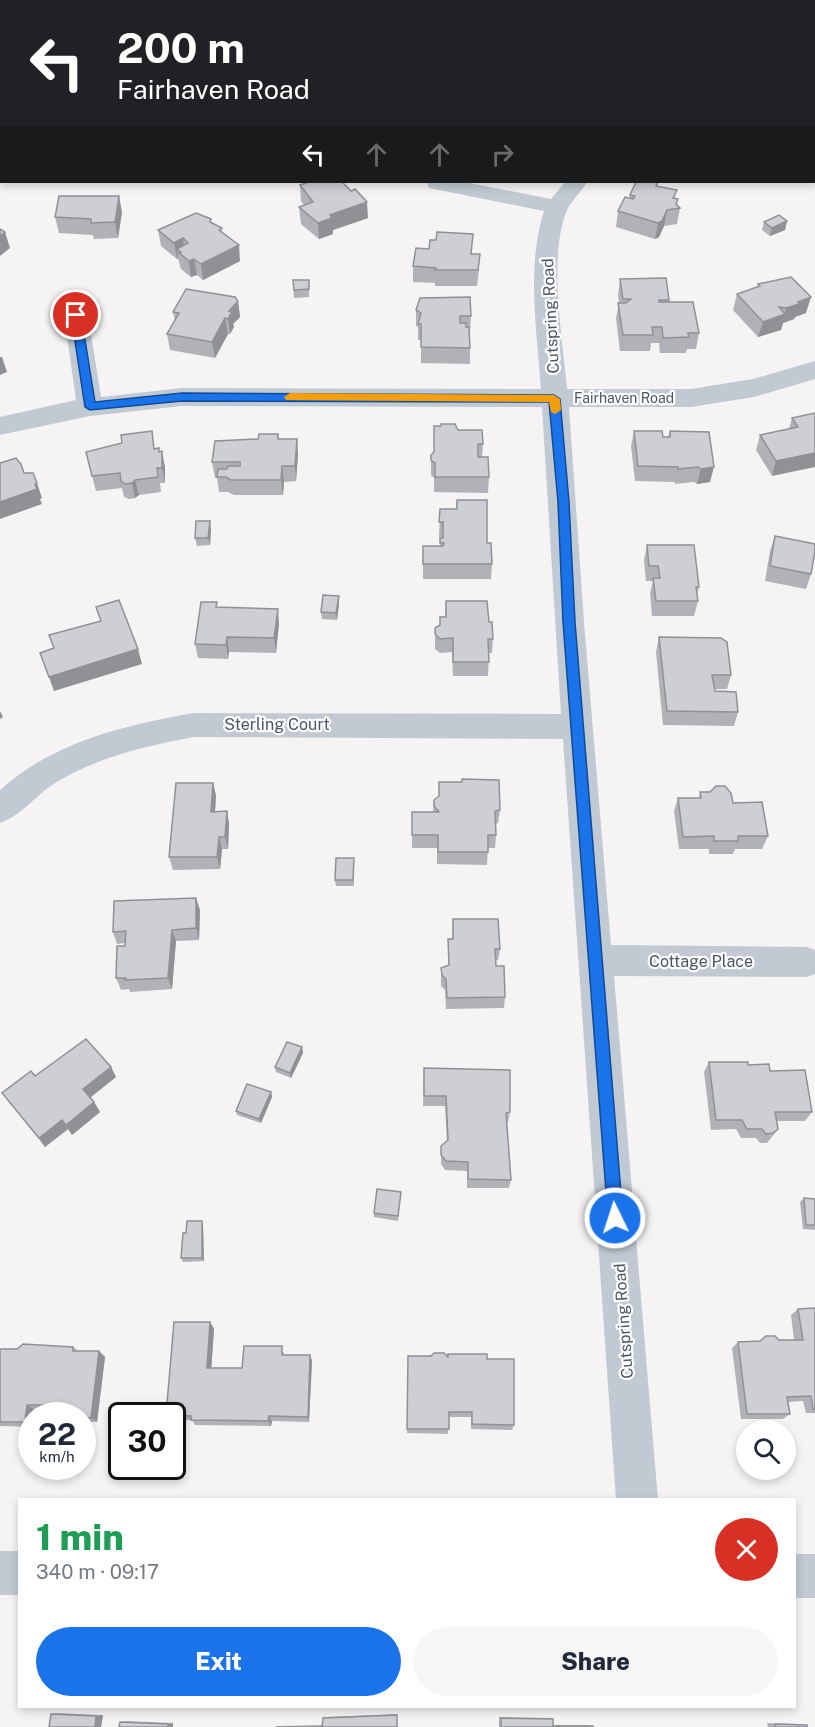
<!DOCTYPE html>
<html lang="en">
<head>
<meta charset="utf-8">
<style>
  body { margin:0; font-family:"Public Sans",sans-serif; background:#f6f6f7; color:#1f2937; height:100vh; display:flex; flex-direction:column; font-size:22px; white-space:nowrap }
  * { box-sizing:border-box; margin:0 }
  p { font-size:20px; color:#747a83 }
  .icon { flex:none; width:33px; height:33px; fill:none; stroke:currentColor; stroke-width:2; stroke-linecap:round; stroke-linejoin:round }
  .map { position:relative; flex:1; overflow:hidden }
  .panel { position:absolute; left:18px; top:1498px; width:778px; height:210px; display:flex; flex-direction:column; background:#fff; border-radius:0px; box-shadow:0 3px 9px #0003 }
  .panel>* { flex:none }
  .guide { position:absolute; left:0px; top:0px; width:816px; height:183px; box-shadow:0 3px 9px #0003; background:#202124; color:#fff; overflow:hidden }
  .controls { position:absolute; left:736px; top:1420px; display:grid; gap:12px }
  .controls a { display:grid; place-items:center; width:60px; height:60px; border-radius:50%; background:#fff; box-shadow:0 3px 9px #0003; font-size:30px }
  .speed { position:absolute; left:18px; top:1402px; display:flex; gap:12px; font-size:30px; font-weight:700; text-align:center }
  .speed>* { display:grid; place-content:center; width:78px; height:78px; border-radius:50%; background:#fff; box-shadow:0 3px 9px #0003; line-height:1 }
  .speed small { font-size:15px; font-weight:400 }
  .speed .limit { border:3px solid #111; border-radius:9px; background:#fff; color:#111 }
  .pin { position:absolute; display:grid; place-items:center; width:51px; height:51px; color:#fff; margin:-26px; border:3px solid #fff; border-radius:50%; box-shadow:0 2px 6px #0007 }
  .me { position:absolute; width:66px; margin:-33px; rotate:356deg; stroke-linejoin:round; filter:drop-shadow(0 0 4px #0008) }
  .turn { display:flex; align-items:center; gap:21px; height:126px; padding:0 18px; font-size:27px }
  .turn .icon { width:78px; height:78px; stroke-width:2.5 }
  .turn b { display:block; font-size:42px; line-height:51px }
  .lanes { display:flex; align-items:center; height:57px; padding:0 18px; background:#0003; justify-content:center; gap:30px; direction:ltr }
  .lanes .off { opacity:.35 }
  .round { display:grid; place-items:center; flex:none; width:63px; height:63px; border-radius:32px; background:#f6f6f7 }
  .head { display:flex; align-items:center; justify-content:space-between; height:102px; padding:0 18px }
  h1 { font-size:36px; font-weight:800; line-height:45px; color:#1e9e55 }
  .button { display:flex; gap:12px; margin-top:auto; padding:12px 18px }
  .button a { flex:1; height:69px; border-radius:36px; background:#1a73e8; color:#fff; font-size:24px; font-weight:800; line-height:69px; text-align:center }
  .button a+a { background:#f6f6f7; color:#1f2937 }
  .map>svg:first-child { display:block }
</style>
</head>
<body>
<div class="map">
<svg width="815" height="1727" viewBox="0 0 815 1727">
  <rect width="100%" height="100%" fill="#f5f3f3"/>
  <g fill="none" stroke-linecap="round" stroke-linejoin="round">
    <g fill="#c1cad2" fill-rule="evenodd">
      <path d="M427 182H464L551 199 565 182H587C582 191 573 199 568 208 547 253 563 340 567 389H691L753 379 815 361V379L754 397 691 407H569L584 622 611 945 807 947 815 950V974L807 977 614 976 658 1500H616L563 739 194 737C145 746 98 757 55 783 36 795 21 816 0 823V790C53 742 125 725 194 713L561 714 542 407 182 406 90 416 0 435V417L76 400 64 315 67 309 76 307 85 309 88 315 101 397 182 388 541 389C537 330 526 268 544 211L429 188Z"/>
      <rect x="0" y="1551" width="20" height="44"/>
      <rect x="795" y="1554" width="20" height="44"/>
    </g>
  </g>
  <g fill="#b0b2b7">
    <polygon points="0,0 53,0 53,2 2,2 2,20 0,20"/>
    <polygon points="727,0 787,0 787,2 728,1"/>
    <polygon points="658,182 657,186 676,198 678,199 677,205 680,208 677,224 664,226 659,237 655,239 616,227 618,211 629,198 630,195"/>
    <polygon points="300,185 368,218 333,230 333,234 319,239 301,224 299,207 305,206 301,201"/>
    <polygon points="122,212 118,238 94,239 93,235 59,233 55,217"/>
    <polygon points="787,221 785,230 770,236 762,230 764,222"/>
    <polygon points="211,223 222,228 222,232 240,261 203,280 197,275 191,277 181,269 178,258 177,259 161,246 158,230"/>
    <polygon points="472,254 479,270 477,286 435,286 435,283 413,282 413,266"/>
    <polygon points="620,279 669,300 669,302 699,333 696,349 687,349 686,353 660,353 659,343 651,343 650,351 620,351 616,318 619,303 618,295"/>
    <polygon points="293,280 309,280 309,297 294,298"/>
    <polygon points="758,284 806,313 795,317 794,319 783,323 781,330 758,337 733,310 737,294 757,287"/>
    <polygon points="238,301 240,317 233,324 234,327 230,334 228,334 215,358 170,350 167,334 175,321 173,312"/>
    <polygon points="416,310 471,316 470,332 470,364 421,363 421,340 418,340 418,327 416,326"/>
    <polygon points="815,413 772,476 756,450 760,435 789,429 792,418"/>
    <polygon points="441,426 458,430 483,444 482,457 489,477 488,493 434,492 434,478 431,475 431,455 434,452"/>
    <polygon points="634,431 663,437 668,437 670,431 709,432 710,482 697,484 694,482 675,484 675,482 635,481 631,446"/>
    <polygon points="279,439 297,439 298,455 296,481 284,482 283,495 234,495 228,492 219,492 217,478 215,478 212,462"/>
    <polygon points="156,449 160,452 165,467 165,483 160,483 161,492 139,495 135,498 129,499 124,497 122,488 96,491 86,452"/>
    <polygon points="457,500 487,543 492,564 491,579 423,579 423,546 440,546 440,538 443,538 443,537 439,537 440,509 456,509"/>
    <polygon points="211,529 210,545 197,546 195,538"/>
    <polygon points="775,536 811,574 806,589 765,581 770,551"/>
    <polygon points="647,545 699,587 697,595 698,601 694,616 652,616 650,593 653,581 646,581 644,560"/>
    <polygon points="446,601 489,622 493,639 492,653 489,653 488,676 453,676 452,652 440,653 435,649 435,628 439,626 445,617"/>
    <polygon points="339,604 337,620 322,619 321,612"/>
    <polygon points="218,607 279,623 276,653 229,652 228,659 198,658 195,644"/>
    <polygon points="659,637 731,675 727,689 714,689 715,691 738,712 734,726 663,725 656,652"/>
    <polygon points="439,782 500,810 498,823 496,824 496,835 495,848 488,848 487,865 437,864 437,848 412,848 412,812 433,812 434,800 439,797"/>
    <polygon points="213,783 216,796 215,812 227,811 229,824 228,849 222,849 220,869 173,870 169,857"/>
    <polygon points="700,792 733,803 768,836 762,849 735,849 733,854 709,854 709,849 679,849 674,811 678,798 699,798"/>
    <polygon points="354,865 354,886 336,886 335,880"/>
    <polygon points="200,910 199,940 176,941 172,989 130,992 129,989 121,990 116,978 125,943 117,944 113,932"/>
    <polygon points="453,919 500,949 498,960 495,960 496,966 505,997 504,1008 446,1009 445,990 441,986 441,968 448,966 448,939 452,939"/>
    <polygon points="302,1047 303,1053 291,1078 276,1072 275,1067"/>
    <polygon points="709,1062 748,1065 770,1071 812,1112 805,1121 777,1121 778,1129 767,1143 760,1143 756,1138 741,1138 736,1129 711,1130 704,1072"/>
    <polygon points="111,1067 116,1077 90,1098 94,1102 100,1112 72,1135 68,1129 45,1147 2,1093 35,1076"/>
    <polygon points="424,1068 510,1112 508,1122 507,1122 511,1180 509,1188 467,1188 467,1171 445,1170 441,1164 441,1146 447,1141 445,1106 423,1106"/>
    <polygon points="271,1092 272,1097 261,1123 237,1115 236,1111"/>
    <polygon points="401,1192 398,1221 374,1217 374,1213"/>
    <polygon points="804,1198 815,1199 815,1230 803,1229 800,1202"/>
    <polygon points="203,1225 204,1261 183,1262 181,1258"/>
    <polygon points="815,1308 815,1413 806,1413 803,1401 788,1402 790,1414 783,1419 741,1419 732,1348 738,1342 794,1340 791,1315 798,1309"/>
    <polygon points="210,1322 214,1329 211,1368 242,1368 284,1352 284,1355 310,1355 312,1361 309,1422 272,1421 271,1426 195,1425 192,1420 172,1420 172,1416 166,1416 166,1415"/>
    <polygon points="73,1347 78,1351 99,1351 105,1357 97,1422 82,1422 82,1416 51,1410 35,1410 32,1416 32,1427 0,1426 0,1349"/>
    <polygon points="448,1354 487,1359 514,1425 512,1430 471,1429 471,1417 449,1417 448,1434 407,1433 408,1356 448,1356"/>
    <polygon points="59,1713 103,1715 101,1727 49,1727 51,1714"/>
    <polygon points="397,1714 397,1727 276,1727 279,1726 322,1725 323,1718 325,1717"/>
    <polygon points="499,1717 550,1718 553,1719 553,1725 589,1725 593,1727 499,1727"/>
    <polygon points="126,1721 173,1723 173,1727 120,1722"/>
    <polygon points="767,1723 798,1724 807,1725 807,1727 768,1727"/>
  </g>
  <g fill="#909195">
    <polygon points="40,0 53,0 53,2 38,2"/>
    <polygon points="742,0 765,0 765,2 738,2"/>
    <rect x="769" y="0" width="18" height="2"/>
    <polygon points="119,196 122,212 118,238 115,222"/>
    <polygon points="367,202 368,218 333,230 333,234 319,239 318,223 330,215"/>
    <polygon points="667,210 664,226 659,237 655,239 658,223"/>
    <polygon points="787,221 785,230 770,236 772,228"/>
    <polygon points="5,232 10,248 0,256 0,236"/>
    <polygon points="183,238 185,254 177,249 178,258 177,259 174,243"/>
    <polygon points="239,245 240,261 203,280 201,264"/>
    <polygon points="194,259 197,275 191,277 189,261"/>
    <polygon points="811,297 806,313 795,317 794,319 783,323 781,330 758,337 763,322 784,315 786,308"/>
    <polygon points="238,301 240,317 233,324 234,327 230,334 228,319 229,311"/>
    <polygon points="225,318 228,334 215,358 212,342"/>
    <polygon points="0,357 2,357 7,372 0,375"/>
    <polygon points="297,439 298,455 296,481 295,466"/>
    <polygon points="162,451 165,467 165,483 162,468"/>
    <polygon points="815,453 815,467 772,476 776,461"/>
    <polygon points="282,466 284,482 283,495 281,480"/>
    <polygon points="714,467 710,482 697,484 701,469"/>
    <polygon points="135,480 139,495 135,498 132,483"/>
    <polygon points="37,483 42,498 40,499 42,504 0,519 0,502"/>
    <polygon points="210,521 211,529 210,545 208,538"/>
    <polygon points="339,596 339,604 337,620 336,613"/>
    <polygon points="278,609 279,623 276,653 274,638"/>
    <polygon points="227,637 229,652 228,659 226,645"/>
    <polygon points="138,649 142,664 54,691 49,677"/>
    <polygon points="0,711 3,717 0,719"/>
    <polygon points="213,783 216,796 214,825 211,812"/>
    <polygon points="227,811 229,824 228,849 225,837"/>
    <polygon points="219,837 222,849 220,869 217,857"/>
    <polygon points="196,898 200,910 199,940 196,928"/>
    <polygon points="172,930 176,941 172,989 168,978"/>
    <polygon points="302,1047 303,1053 291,1078 290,1073"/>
    <polygon points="111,1067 116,1077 88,1099 83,1089"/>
    <polygon points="271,1092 272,1097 261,1123 259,1119"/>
    <polygon points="94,1102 100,1112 72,1135 66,1125"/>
    <polygon points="62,1120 68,1129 45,1147 39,1138"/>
    <polygon points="202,1221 203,1225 204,1261 202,1258"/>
    <polygon points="210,1322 214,1329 211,1373 207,1368"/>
    <polygon points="99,1351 105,1357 97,1422 91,1418"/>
    <polygon points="310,1355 312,1361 309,1422 308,1417"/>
    <polygon points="27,1405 35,1410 34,1416 32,1416 32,1426 25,1422"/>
    <polygon points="269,1416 272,1421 271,1426 268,1421"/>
    <polygon points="103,1715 101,1727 95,1727 96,1716"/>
    <polygon points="173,1723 173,1727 168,1727 168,1724"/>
  </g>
  <g fill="#cdcfd5" stroke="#909195" stroke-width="1.5">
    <polygon points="0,0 40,0 38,2 2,2 2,5 0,5"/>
    <polygon points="814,97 815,97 814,133"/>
    <polygon points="309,182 342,182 351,191 355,189 367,202 330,215 332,218 318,223 299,207 313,202 300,185"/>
    <polygon points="636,182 658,182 656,186 677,190 673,198 678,199 676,204 680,208 667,210 662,221 658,223 618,211 625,197 633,199 635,196 630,195"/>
    <polygon points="59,196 119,196 115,222 91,223 91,219 55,217"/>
    <polygon points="196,213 211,219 210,222 222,228 219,230 239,245 201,264 194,259 189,261 179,253 181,252 177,249 188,243 183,238 174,243 158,230"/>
    <polygon points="779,215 787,221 772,228 764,222"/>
    <polygon points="0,229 5,232 0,236"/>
    <polygon points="437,232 473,234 471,254 480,254 478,270 435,270 436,268 413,266 416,248 429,249 430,240 436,240"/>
    <polygon points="791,277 811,297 798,302 799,304 786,308 779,307 785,314 763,322 737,294 760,286 758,284"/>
    <polygon points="666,278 669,300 659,300 659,302 693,302 699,333 688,333 689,337 663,338 662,327 652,327 653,335 623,335 618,303 626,303 631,299 623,299 620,279"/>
    <polygon points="293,280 309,280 309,289 294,290"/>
    <polygon points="186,289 235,297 238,301 229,311 232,311 228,319 225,318 212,342 167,334 179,313 173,312"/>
    <polygon points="470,297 471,316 460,316 460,323 466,323 466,327 469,327 470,348 421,347 421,324 418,324 421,313 416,310 420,298"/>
    <polygon points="815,413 815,453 776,461 760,435 798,427 792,418"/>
    <polygon points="441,424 455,424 458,430 482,430 483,444 478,444 478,457 488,457 489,477 435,477 435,463 431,460 431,455 434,452 434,426 441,426"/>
    <polygon points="152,431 154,449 159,448 159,452 162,451 162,468 157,468 158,477 135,480 132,483 125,484 121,481 120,473 92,476 86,452 122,443 121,435"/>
    <polygon points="634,431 662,431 663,437 670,437 670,431 709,432 714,467 701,469 698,467 678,469 678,467 638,466"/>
    <polygon points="259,434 278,434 278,439 297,439 295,466 282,466 281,480 231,480 226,477 217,477 218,469 227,469 228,466 240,466 240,462 212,462 215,441 258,439"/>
    <polygon points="16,458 21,464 24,473 33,473 37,483 35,484 37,489 0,502 0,463"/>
    <polygon points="457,500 487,500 487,543 491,543 492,564 423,564 423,546 443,546 444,543 440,543 440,538 443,538 443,522 439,522 440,509 457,509"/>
    <polygon points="196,521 210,521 208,538 195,538"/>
    <polygon points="775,536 815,544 815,551 811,574 770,566"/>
    <polygon points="647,545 694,545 699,587 696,587 698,601 656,601 653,578 660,578 658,566 649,566"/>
    <polygon points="323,595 339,596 336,613 321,612"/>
    <polygon points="119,600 138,649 49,677 40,653 54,648 49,635 101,621 96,607"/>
    <polygon points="446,601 487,601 489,622 492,622 493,639 488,639 489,662 453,662 453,638 440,639 435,634 435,628 440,625 440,617 446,617"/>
    <polygon points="201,602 217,602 216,607 278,609 274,638 227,637 226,645 195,644"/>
    <polygon points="659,637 721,638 727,642 731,675 712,675 715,691 736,692 738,712 667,711"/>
    <polygon points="462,779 499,780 500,810 495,811 496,835 488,835 488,852 438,852 438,835 412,835 412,812 439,812 434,806 434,800 439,796 439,782 462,782"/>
    <polygon points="176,783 213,783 211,812 227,811 225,837 219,837 217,857 169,857"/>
    <polygon points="716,786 725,786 731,793 733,803 762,802 768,836 738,836 738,841 714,841 714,836 683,837 678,798 701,798 700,792 710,792"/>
    <polygon points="336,858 354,858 353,880 335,880"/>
    <polygon points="196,898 196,928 172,930 168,978 125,980 126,978 116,978 117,946 125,946 126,931 113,932 114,901"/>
    <polygon points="453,919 498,919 500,949 495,949 496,966 504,966 505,997 447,998 446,979 442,975 441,968 449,965 448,939 453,939"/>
    <polygon points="86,1039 111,1067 83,1089 94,1102 66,1125 62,1120 39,1138 2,1093 31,1071 35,1076"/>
    <polygon points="287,1042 302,1047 290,1073 275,1067"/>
    <polygon points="709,1062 748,1062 748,1065 769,1064 770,1071 805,1070 812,1112 775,1112 778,1129 773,1133 766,1134 762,1129 747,1129 742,1120 716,1120"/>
    <polygon points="424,1068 510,1070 510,1112 506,1113 511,1180 468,1179 468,1162 446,1161 441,1155 441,1146 448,1140 446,1096 424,1096"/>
    <polygon points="247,1084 271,1092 259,1119 236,1111"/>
    <polygon points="377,1189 401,1192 398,1216 374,1213"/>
    <polygon points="804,1198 815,1199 815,1225 806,1225"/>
    <polygon points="187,1221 202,1221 202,1258 181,1258 183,1233 186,1233"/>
    <polygon points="815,1308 815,1408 813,1409 811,1396 787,1397 790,1414 747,1414 738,1342 760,1341 766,1336 775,1336 779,1340 803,1340 798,1309"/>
    <polygon points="174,1322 210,1322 207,1368 242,1368 244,1346 282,1346 282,1355 310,1355 308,1417 269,1416 268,1421 191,1420 191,1416 166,1415"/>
    <polygon points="23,1344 73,1347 73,1351 99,1351 91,1418 82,1417 82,1416 50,1416 51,1405 27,1405 25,1422 0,1422 0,1349 17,1349"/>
    <polygon points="434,1353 444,1353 448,1357 448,1354 487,1354 487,1359 514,1359 514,1425 472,1424 472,1412 449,1412 449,1429 407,1429 408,1356 431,1356"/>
    <polygon points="51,1714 96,1716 95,1727 49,1727"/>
    <polygon points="397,1715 397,1727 276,1727 322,1727 323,1718"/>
    <polygon points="501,1718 553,1719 553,1726 593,1726 593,1727 501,1727"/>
    <polygon points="120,1722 168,1724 168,1727 119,1727"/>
    <polygon points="775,1724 807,1725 807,1727 775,1727"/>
  </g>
  <polygon fill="#1a73e8" stroke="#114b97" stroke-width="1.5" points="76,312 81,315 95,402 182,393 554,395 560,399 569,502 575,622 623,1218 621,1224 615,1226 610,1224 608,1218 563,622 558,502 549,402 182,401 90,410 85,407 71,315"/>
  <polygon fill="#f59e0b" points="290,393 554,395 560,399 561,410 555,414 551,412 549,402 286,400 284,397"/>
  <g text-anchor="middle" stroke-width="4.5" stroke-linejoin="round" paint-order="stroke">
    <g font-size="14" fill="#4a5661" stroke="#fff">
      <text x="624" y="403">Fairhaven Road</text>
    </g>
    <g font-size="16" fill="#4a5661" stroke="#fff">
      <text transform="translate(550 316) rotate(-93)" y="6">Cutspring Road</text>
      <text x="277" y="730">Sterling Court</text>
      <text x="701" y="967">Cottage Place</text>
      <text transform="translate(623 1321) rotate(-94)" y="6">Cutspring Road</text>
    </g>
  </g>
</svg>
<div class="controls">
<a><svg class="icon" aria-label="search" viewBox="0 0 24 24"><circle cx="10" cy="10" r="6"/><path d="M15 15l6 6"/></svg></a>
</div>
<div class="speed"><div>22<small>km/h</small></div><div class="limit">30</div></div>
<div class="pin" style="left:76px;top:315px;background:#d93025"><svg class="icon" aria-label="arrive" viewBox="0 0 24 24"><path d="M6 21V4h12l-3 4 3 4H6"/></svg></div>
<svg class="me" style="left:615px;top:1218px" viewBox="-20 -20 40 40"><circle r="17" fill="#1a73e8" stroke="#fff" stroke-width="3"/><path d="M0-11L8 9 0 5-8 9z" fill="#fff"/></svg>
<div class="guide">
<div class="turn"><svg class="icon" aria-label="left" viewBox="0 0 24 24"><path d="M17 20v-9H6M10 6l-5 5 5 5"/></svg><div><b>200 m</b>Fairhaven Road</div></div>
<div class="lanes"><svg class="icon" aria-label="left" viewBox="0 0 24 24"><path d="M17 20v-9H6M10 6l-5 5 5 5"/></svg><svg class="icon off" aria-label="ahead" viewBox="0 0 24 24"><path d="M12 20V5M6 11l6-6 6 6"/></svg><svg class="icon off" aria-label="ahead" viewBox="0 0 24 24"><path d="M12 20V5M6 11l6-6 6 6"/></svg><svg class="icon off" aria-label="right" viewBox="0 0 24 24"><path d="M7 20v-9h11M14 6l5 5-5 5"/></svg></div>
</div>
<section class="panel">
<div class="head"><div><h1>1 min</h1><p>340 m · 09:17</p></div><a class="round" style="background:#d93025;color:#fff"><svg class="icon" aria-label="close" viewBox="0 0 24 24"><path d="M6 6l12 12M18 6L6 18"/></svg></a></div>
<div class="button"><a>Exit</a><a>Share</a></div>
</section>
</div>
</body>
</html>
